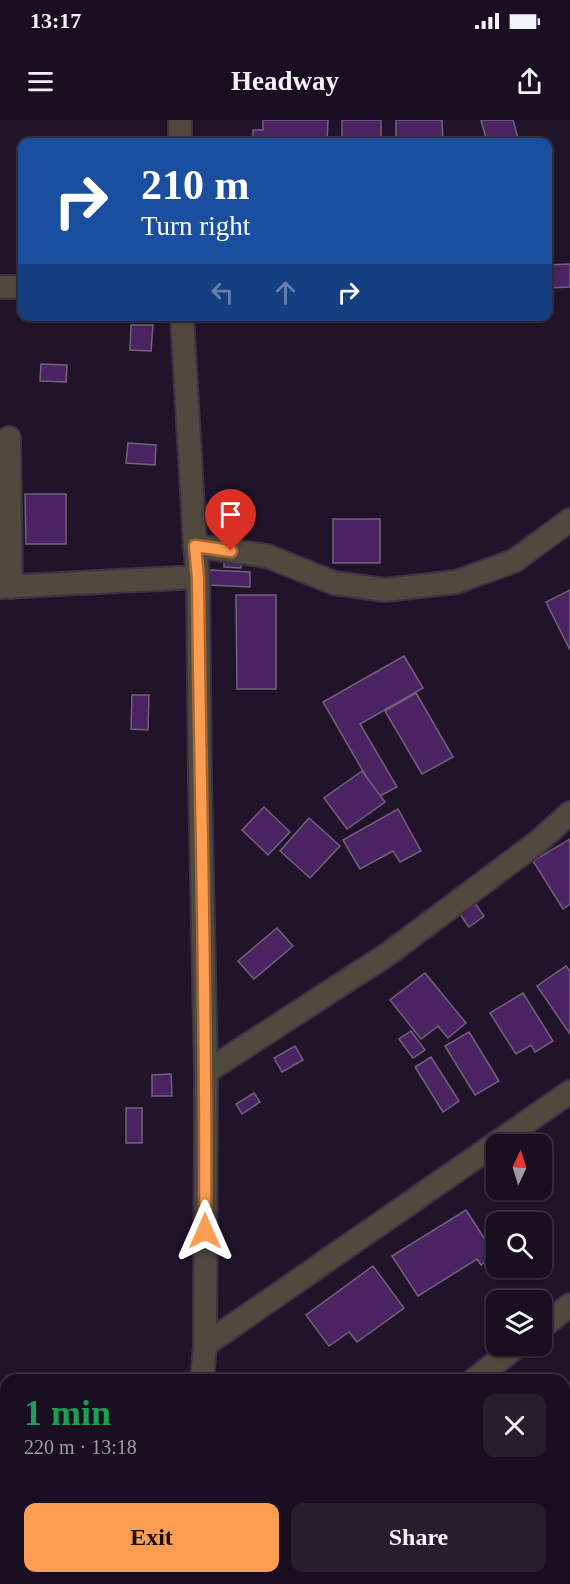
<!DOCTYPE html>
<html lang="en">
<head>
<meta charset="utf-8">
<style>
  body { margin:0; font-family:"Times New Roman",serif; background:#261d2d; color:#f1f3f6; height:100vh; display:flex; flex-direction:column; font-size:22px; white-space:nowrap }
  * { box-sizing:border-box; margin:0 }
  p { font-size:20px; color:#9f9ca5 }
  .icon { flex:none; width:33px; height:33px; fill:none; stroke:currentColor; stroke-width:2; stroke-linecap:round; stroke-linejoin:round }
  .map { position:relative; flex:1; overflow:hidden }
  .panel { position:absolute; left:0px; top:1254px; width:570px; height:210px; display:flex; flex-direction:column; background:#190f20; border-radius:18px 18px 0 0; box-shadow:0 2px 4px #0004,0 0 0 2px #372f3e }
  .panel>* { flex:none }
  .hud { position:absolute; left:18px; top:18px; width:534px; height:183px; border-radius:12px; box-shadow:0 2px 4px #0004,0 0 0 2px #372f3e; background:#1a4fa0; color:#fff; overflow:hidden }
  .needle { width:39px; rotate:4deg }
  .tools { position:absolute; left:486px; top:1014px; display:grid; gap:12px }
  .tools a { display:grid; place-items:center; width:66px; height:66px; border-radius:12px; background:#190f20; box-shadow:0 2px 4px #0004,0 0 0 2px #372f3e; font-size:30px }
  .pin { position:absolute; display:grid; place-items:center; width:51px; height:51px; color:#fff; margin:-62px -26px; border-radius:50% 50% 50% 0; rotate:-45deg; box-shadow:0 0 6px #0007 }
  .pin .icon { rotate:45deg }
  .me { position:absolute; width:66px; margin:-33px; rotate:0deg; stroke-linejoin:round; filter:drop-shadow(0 0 4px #0008) }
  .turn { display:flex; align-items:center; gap:21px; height:126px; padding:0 24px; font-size:27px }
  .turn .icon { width:78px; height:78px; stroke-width:2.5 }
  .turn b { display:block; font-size:42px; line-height:51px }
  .lanes { display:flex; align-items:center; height:57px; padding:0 24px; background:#0003; justify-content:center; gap:30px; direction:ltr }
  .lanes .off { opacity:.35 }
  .round { display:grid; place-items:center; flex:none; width:63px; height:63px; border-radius:12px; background:#261d2d }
  .overview { display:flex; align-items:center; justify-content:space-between; height:102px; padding:0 24px }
  h1 { font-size:36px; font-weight:800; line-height:45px; color:#1e9e55 }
  .action { display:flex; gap:12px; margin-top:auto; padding:12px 24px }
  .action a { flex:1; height:69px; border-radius:12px; background:#fc9d52; color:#111; font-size:24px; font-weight:800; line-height:69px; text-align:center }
  .action a+a { background:#261d2d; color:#f1f3f6 }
  .status { display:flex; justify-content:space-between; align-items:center; height:42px; padding:0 30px; background:#190f20; direction:ltr }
  .status svg { height:16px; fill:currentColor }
  header { display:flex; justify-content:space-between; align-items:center; height:78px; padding:0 24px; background:#190f20; font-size:27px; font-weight:800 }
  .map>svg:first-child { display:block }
</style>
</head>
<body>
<div class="status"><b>13:17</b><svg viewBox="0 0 49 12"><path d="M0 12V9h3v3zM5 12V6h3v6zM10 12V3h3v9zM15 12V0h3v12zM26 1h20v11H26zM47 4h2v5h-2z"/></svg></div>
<header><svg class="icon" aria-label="menu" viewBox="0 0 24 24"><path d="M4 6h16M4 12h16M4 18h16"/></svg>Headway<svg class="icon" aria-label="share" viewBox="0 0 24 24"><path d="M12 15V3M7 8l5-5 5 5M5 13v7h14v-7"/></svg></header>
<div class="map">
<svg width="570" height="1464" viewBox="0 0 570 1464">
  <rect width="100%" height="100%" fill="#21142a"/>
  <g fill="#4b2362" stroke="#71627c" stroke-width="1.5">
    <polygon points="263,0 328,0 327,22 253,22 253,10 263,10"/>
    <rect x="342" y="0" width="39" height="22"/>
    <polygon points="396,0 442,0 443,22 396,22"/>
    <polygon points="481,0 513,0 519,22 487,22"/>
    <polygon points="570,144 570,167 548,168 548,145"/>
    <polygon points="131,205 153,205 151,231 130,230"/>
    <polygon points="41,244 67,245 66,262 40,261"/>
    <polygon points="128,323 156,325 155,345 126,343"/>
    <polygon points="25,374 66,374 66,424 26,424"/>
    <rect x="333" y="399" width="47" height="44"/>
    <polygon points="224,435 242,437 241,448 224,447"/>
    <polygon points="210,450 250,452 250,467 209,465"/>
    <polygon points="570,470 570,530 546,482"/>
    <polygon points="236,475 276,475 276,569 237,569"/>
    <polygon points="404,536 423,568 360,604 397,667 378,677 323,582"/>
    <polygon points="416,573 453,637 422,654 385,591"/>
    <polygon points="132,575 149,575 148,610 131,609"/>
    <polygon points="362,651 385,682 347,709 324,678"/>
    <polygon points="264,687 290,712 268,735 242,710"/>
    <polygon points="398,689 421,731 400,742 393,731 360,749 343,720"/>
    <polygon points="309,698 340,726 310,758 280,731"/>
    <polygon points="570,719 570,784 563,789 533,741"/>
    <polygon points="474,782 484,796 469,807 459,793"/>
    <polygon points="277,808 293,826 254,859 238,841"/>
    <polygon points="566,846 570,851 570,914 537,866"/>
    <polygon points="425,853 466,903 448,918 438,906 421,919 390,880"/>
    <polygon points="523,873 553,921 535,932 531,925 516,934 490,893"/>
    <polygon points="411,911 425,930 413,938 399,919"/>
    <polygon points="469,912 499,961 475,975 445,926"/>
    <polygon points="295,926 303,940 282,952 274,938"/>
    <polygon points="431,937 459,981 443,992 415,947"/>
    <polygon points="171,954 172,976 152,976 152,955"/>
    <polygon points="254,973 260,982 242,994 236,984"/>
    <rect x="126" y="988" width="16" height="35"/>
    <polygon points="466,1090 495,1135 481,1145 477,1139 418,1176 392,1136"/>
    <polygon points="373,1146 404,1188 357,1222 349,1212 329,1226 306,1195"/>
  </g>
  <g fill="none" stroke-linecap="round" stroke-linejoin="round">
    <defs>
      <g id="minor">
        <polyline points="180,0 180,22"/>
        <polyline points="0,167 22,167"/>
        <polyline points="182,196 195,426 198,457 200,660 206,952 205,1225 202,1260"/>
        <polyline points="9,318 11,467"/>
        <polyline points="195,426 267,436 334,463 385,470 456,462 514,441 570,400"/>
        <polyline points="0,467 198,457"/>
        <polyline points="206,952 388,834 539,721 570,693"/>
        <polyline points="542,1207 570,1185"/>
        <polyline points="205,1225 570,972"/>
        <polyline points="474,1260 517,1226"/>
        <polyline points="188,1458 189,1464"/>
      </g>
    </defs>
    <use href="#minor" stroke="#3d3146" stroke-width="26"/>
    <use href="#minor" stroke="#4f493e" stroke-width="22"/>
  </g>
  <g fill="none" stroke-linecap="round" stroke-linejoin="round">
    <defs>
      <path id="route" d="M205 1111C207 893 200 675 198 458L195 426 231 431"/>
    </defs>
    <use href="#route" stroke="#a46635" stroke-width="15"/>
    <use href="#route" stroke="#fc9d52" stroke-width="10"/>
  </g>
</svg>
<div class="tools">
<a><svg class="needle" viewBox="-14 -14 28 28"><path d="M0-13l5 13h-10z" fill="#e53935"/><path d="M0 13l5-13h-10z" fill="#9f9ca5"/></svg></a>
<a><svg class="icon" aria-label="search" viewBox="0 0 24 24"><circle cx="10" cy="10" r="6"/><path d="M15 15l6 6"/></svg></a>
<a><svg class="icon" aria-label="layers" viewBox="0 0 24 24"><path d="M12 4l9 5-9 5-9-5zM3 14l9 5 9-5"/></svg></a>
</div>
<div class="pin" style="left:231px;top:431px;background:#d93025"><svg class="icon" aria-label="arrive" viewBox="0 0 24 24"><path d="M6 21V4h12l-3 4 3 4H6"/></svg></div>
<svg class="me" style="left:205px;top:1111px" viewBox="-20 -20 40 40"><path d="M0-17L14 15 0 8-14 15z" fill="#fc9d52" stroke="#fff" stroke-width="4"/></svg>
<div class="hud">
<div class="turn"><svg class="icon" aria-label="right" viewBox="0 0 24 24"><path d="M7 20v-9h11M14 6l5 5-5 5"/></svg><div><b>210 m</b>Turn right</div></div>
<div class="lanes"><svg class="icon off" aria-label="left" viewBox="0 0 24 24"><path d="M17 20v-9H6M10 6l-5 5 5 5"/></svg><svg class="icon off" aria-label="ahead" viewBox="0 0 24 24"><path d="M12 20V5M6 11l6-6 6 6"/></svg><svg class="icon" aria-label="right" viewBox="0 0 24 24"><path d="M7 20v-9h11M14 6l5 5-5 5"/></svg></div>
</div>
<section class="panel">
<div class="overview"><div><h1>1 min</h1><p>220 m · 13:18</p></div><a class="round"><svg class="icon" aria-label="close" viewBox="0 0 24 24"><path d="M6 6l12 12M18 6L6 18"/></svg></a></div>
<div class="action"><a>Exit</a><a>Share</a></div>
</section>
</div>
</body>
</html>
